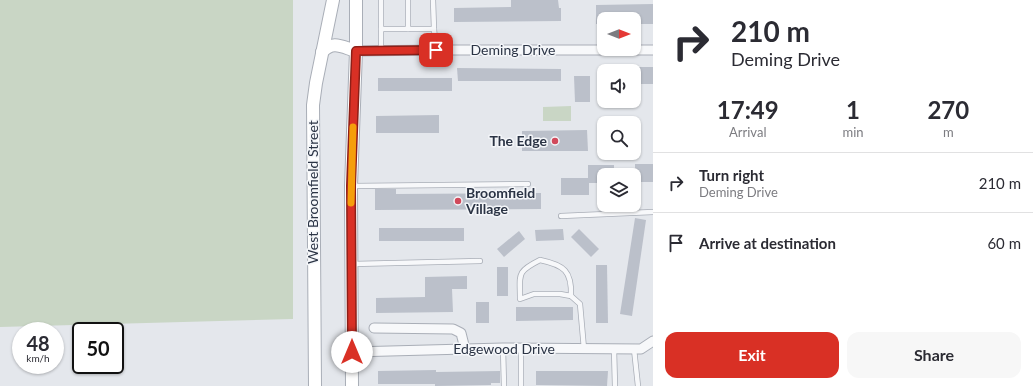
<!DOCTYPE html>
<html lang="en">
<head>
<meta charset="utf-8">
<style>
  body { margin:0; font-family:Lato,sans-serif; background:#f7f7f7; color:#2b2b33; height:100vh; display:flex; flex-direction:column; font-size:15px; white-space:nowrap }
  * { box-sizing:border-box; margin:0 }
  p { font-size:13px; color:#7c7c81 }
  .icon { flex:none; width:22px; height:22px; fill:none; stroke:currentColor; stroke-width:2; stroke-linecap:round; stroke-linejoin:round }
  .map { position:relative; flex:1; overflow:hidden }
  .panel { display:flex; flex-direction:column; background:#fff; width:380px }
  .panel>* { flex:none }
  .guide { background:#fff; color:#2b2b33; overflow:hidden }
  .needle { width:26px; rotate:90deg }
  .buttons { position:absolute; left:597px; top:12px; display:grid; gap:8px }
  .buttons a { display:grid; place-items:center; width:44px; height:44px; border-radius:8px; background:#fff; box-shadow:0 1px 3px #0004; font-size:20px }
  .speed { position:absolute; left:12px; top:322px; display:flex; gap:8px; font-size:20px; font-weight:700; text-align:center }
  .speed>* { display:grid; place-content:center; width:52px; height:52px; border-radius:50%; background:#fff; box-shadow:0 1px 3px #0004; line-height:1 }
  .speed small { font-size:10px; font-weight:400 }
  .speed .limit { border:2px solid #111; border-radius:6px; background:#fff; color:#111 }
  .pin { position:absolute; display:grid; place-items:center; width:34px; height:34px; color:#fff; margin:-17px; border-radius:8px; box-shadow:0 2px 6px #0006 }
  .me { position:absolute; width:44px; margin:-22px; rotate:0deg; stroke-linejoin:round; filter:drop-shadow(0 0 3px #0008) }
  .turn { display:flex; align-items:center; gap:14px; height:84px; padding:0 12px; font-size:18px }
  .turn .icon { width:52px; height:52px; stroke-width:2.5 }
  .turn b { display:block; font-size:28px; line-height:34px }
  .eta { display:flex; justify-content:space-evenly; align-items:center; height:68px; text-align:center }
  .eta b { font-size:24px; font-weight:700; line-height:28px }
  .primary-button { display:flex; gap:8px; margin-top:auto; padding:8px 12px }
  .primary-button a { flex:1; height:46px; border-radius:12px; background:#d93025; color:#fff; font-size:16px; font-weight:700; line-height:46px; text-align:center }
  .primary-button a+a { background:#f7f7f7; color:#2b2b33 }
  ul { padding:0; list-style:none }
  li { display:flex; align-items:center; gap:12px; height:60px; padding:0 12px; border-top:1px solid #e1e1e2 }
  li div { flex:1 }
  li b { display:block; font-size:15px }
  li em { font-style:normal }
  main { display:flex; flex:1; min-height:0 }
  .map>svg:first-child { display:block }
</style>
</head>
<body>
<main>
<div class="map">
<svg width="653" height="386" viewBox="0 0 653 386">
  <rect width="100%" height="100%" fill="#e4e7ec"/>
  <g fill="#c9d6c5">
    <polygon points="0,0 293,0 293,319 0,327"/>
    <polygon points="571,106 571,121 543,121 543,107"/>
  </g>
  <g fill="#bbc0ca">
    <polygon points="511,0 558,0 559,8 561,8 561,21 454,22 454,8 511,7"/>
    <polygon points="653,4 653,24 634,24 634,19 604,19 604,24 596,24 596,5"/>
    <rect x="634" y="67" width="19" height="17"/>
    <polygon points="457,68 561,69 561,81 458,81"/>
    <polygon points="574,76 590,76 590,102 575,102"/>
    <rect x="378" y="78" width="74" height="13"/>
    <polygon points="439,115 439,133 376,133 376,116"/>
    <polygon points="587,130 588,151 522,151 522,131"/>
    <rect x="635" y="164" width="18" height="18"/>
    <polygon points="588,165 614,165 614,175 604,175 604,183 589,183 589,195 561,195 561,178 588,178"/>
    <polygon points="375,189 396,189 396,194 541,193 541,209 375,210"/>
    <polygon points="635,218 646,220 632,316 620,314"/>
    <rect x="379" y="228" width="85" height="13"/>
    <polygon points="563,229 564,240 536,241 535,230"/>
    <polygon points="579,229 599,249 591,257 571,237"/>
    <polygon points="519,231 525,239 504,257 497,249"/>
    <polygon points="596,265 607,265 608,323 596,323"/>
    <rect x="497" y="267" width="11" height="29"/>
    <polygon points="467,276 467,289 452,289 453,312 376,313 376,298 425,297 425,277"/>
    <rect x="476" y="302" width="13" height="21"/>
    <polygon points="516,307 573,307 573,320 516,321"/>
    <polygon points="436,370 436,372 500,371 500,383 491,383 491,385 435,386 435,384 378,384 378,371"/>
    <polygon points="536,371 608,371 607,386 536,385"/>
  </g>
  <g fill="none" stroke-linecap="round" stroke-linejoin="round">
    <defs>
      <g id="service">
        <polyline points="381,0 381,50"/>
        <polyline points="408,0 408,29 434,29"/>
        <polyline points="433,0 434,29 436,50"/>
        <polyline points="381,29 408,29"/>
        <polyline points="352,186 528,184"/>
        <polyline points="561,216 653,212"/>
        <path d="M540 260C564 265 572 271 571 296L560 294H534L520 299C520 274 516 272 540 260Z"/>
        <polyline points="353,264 480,261"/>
        <polyline points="571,296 580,304 584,349"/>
        <polyline points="503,348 504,386"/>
        <polyline points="614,349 615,386"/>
        <polyline points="634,349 638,386"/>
        <polyline points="521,386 521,349"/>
      </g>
      <g id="minor">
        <polyline points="356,51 436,50 653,50"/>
        <polyline points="374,328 453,329 461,333 465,349"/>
        <polyline points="352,352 503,348 641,349 653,341"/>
      </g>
      <g id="secondary">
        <path d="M322 52C333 40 342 47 356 51"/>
        <polyline points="315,386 313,105 316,83 333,0"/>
        <polyline points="352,386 351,186 356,51 356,0"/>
      </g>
    </defs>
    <use href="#service" stroke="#a9aeb7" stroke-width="6"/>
    <use href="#minor" stroke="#a9aeb7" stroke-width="11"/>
    <use href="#secondary" stroke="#a9aeb7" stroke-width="14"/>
    <use href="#service" stroke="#f7f8fa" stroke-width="4.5"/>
    <use href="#minor" stroke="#f7f8fa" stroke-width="9"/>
    <use href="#secondary" stroke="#fff" stroke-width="12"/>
  </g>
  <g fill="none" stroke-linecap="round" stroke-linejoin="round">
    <defs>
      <polyline id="route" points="352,352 351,186 356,51 436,50"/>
    </defs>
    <use href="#route" stroke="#8d1f18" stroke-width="10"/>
    <use href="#route" stroke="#d93025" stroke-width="7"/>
    <polyline stroke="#f59e0b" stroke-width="7" points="351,203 353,127"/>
  </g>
  <g fill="#d1495b" stroke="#f4f6f9" stroke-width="1.5">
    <circle cx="555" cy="141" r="4"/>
    <circle cx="458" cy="201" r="4"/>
  </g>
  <g text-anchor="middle" stroke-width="3" stroke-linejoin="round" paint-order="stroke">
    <g font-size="14" fill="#2b3445" stroke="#f4f6f9">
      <text x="513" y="55">Deming Drive</text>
      <text transform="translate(313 192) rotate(-90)" y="5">West Broomfield Street</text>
      <text x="504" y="354">Edgewood Drive</text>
    </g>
    <g font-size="14" font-weight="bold" fill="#2b3445" stroke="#f4f6f9" text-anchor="end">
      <text x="547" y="146">The Edge</text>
      <text x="466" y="198" text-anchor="start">Broomfield<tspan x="466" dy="16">Village</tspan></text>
    </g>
  </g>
</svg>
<div class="buttons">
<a><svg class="needle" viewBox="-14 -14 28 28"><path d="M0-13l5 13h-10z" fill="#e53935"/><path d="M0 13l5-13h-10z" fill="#7c7c81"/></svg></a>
<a><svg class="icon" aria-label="sound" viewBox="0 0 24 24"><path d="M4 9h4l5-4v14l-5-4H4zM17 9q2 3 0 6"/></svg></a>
<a><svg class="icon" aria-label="search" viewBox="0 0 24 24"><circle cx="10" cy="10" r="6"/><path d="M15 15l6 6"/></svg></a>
<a><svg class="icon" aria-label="layers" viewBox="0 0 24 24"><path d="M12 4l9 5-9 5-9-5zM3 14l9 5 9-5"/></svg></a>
</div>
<div class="speed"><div>48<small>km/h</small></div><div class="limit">50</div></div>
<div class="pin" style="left:436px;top:50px;background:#d93025"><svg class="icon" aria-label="arrive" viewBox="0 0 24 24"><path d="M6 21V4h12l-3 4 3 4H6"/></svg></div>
<svg class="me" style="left:352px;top:352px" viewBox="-20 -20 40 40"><circle r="19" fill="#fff"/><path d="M0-13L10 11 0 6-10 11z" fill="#d93025"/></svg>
</div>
<section class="panel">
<div class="guide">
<div class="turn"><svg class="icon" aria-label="right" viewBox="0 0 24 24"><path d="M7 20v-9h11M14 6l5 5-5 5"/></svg><div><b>210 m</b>Deming Drive</div></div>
</div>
<div class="eta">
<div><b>17:49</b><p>Arrival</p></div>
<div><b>1</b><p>min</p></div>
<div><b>270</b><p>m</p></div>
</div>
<ul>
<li><svg class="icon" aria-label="right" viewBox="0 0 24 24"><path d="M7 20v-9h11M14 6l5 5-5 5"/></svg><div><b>Turn right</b><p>Deming Drive</p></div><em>210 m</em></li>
<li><svg class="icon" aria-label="arrive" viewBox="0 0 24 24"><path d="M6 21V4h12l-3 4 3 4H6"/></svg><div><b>Arrive at destination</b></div><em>60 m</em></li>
</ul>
<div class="primary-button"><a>Exit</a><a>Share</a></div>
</section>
</main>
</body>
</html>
